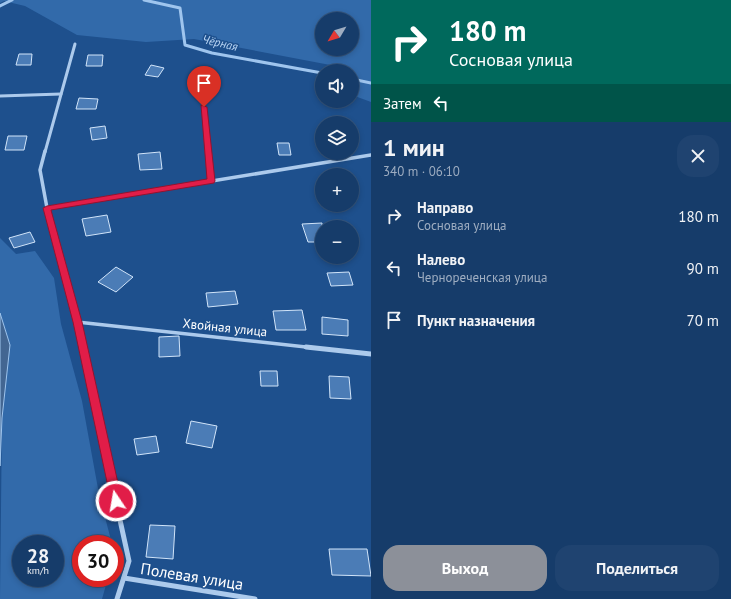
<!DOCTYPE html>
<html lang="ru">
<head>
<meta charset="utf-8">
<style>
  body { margin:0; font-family:"PT Sans",sans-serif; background:#1f4370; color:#f1f3f6; height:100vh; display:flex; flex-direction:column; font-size:15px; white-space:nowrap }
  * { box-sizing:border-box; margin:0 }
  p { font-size:13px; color:#9eadc1 }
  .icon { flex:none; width:22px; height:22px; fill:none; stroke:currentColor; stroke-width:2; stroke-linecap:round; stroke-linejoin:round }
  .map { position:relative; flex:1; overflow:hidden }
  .side { display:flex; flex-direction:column; background:#163c6a; width:360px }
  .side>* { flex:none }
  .hud { background:#00695c; color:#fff; overflow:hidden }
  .needle { width:26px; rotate:232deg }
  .fabs { position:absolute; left:315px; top:12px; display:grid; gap:8px }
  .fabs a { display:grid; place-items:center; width:44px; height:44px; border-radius:50%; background:#163c6a; box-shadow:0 2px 6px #0003,0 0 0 1px #35567e; font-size:20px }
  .speed { position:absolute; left:12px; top:535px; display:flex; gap:8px; font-size:20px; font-weight:700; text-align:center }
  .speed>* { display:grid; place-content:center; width:52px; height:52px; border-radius:50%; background:#163c6a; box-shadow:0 2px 6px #0003,0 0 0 1px #35567e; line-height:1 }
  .speed small { font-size:10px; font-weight:400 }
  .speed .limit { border:6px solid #d22; background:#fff; color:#111 }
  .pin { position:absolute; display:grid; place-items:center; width:34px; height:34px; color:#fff; margin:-41px -17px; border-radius:50% 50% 50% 0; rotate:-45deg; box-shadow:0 0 4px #0007 }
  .pin .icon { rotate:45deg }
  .me { position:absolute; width:44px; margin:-22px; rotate:348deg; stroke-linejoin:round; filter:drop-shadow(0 0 3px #0008) }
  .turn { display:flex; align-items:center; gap:14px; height:84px; padding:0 12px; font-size:18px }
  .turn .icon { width:52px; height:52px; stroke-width:2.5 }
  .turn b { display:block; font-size:28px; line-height:34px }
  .then { display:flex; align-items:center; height:38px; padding:0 12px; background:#0003; gap:8px; font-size:15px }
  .round { display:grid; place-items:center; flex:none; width:42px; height:42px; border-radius:16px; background:#1f4370 }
  .overview { display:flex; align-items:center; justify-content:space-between; height:68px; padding:0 12px }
  h1 { font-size:24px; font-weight:800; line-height:30px }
  .action { display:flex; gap:8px; margin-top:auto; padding:8px 12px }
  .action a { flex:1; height:46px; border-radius:16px; background:#8c9099; color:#fff; font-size:16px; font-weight:800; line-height:46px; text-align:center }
  .action a+a { background:#1f4370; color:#f1f3f6 }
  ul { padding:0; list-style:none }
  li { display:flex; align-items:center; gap:12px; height:52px; padding:0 12px }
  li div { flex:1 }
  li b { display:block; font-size:15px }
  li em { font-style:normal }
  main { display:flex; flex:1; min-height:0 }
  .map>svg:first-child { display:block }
</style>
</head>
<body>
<main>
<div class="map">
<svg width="371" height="599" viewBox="0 0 371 599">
  <rect width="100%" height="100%" fill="#1e508d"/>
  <g fill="#326aaa" fill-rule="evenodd">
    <path d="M0 0H371V102L352 95V71H346V68L194 39 146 42 77 35 25 6 4 1 0 3ZM322 19H352V49H322Z"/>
    <path d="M0 238 16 254 35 251 54 278 61 324 82 401 99 494 112 544H81V578H108L102 599H0L2 418 10 345 0 313ZM21 544H55V578H21Z"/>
  </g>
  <polygon fill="#436692" stroke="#9fc5ee" points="0,313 10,345 2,418 0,466"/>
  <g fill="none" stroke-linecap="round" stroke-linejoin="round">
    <g stroke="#9fc5ee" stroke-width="3">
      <polyline points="144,0 180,8 185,45 212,53 322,73"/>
      <polyline points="0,6 12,0"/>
      <polyline points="352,79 371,83"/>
    </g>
  </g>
  <g fill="#4b7cb6" stroke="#d1e4f9">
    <polygon points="19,54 32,54 31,65 16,65"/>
    <polygon points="88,55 103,55 102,66 86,66"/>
    <polygon points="151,65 164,68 158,77 145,75"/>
    <polygon points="79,98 98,99 96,109 76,109"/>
    <polygon points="105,126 107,138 92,140 90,128"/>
    <polygon points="8,136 27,136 24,150 5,150"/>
    <polygon points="277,143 289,143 291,155 279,155"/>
    <polygon points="160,152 162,169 140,170 138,154"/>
    <polygon points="107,215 111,232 86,236 82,219"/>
    <polygon points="322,223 322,242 308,242 302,224"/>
    <polygon points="30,232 35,242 14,248 9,238"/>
    <polygon points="116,267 133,277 116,292 98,282"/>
    <polygon points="349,272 353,285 331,286 327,273"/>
    <polygon points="235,291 238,304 208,307 206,293"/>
    <polygon points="302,310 306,330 276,330 273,311"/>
    <polygon points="322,317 348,320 348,336 322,334"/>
    <polygon points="179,336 180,356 159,357 159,337"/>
    <polygon points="260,371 277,371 278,386 261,386"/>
    <polygon points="329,376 349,377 351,399 330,398"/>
    <polygon points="191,421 217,426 212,448 186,443"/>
    <polygon points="156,436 159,452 137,455 134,439"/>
    <polygon points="150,525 175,526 173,559 146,557"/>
    <polygon points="329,549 367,549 371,576 332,575"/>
  </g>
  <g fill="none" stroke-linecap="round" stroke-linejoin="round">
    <g stroke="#accaec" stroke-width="3">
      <polyline points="0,96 61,94"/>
      <polyline points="203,107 208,152"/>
      <polyline points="45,152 75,44"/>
    </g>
    <g stroke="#accaec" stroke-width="3.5">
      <polyline points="45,151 40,170 47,208 83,348"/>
      <polyline points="208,151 211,181"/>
      <polyline points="47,208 371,155"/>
      <polyline points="77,322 315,348"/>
    </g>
    <g stroke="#accaec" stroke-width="5">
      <polyline points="82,347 129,561 117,599"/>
      <polyline points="306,347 371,354"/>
      <polyline points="124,578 255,599"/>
    </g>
  </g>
  <polygon fill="#e11d48" stroke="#92132f" points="201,105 207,107 215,181 214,183 51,210 82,322 122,501 120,505 116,506 112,505 111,501 73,322 43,208 47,206 207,179"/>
  <g text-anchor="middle" stroke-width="3" stroke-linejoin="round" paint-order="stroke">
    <g font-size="12" font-style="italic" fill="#b8d4f3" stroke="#1e508d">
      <text transform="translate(220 43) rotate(13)" y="4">Чёрная</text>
    </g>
    <g font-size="13" fill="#fff" stroke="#1e508d">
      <text transform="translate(225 327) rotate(6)" y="5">Хвойная улица</text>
    </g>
    <g font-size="16" fill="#fff" stroke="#1e508d">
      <text transform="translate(192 576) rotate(9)" y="6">Полевая улица</text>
    </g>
  </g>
</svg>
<div class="fabs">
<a><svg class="needle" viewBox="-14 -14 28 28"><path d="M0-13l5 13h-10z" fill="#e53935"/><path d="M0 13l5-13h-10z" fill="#9eadc1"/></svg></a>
<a><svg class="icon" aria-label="sound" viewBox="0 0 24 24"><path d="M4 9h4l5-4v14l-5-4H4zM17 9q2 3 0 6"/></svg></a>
<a><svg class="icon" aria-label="layers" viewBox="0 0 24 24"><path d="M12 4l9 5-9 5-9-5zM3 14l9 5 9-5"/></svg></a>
<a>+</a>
<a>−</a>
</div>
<div class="speed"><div>28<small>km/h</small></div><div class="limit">30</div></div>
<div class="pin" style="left:204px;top:107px;background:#d93025"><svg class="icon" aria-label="arrive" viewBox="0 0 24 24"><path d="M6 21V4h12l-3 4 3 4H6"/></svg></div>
<svg class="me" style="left:116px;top:501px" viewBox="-20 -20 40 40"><circle r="17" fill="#e11d48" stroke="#fff" stroke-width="3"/><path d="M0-11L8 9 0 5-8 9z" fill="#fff"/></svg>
</div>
<section class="side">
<div class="hud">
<div class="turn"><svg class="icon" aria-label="right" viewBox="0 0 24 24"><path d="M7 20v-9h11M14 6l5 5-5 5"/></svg><div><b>180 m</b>Сосновая улица</div></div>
<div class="then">Затем<svg class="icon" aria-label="left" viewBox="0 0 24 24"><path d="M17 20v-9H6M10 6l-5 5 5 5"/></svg></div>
</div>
<div class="overview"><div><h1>1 мин</h1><p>340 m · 06:10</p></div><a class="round"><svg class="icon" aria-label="close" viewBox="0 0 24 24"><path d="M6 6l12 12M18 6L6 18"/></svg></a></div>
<ul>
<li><svg class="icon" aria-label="right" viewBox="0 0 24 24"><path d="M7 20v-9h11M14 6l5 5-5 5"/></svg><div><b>Направо</b><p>Сосновая улица</p></div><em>180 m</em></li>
<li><svg class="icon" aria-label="left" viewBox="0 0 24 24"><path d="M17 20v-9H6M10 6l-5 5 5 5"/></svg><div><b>Налево</b><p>Чернореченская улица</p></div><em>90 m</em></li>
<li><svg class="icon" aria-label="arrive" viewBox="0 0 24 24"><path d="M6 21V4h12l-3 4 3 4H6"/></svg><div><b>Пункт назначения</b></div><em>70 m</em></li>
</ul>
<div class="action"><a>Выход</a><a>Поделиться</a></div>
</section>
</main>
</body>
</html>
